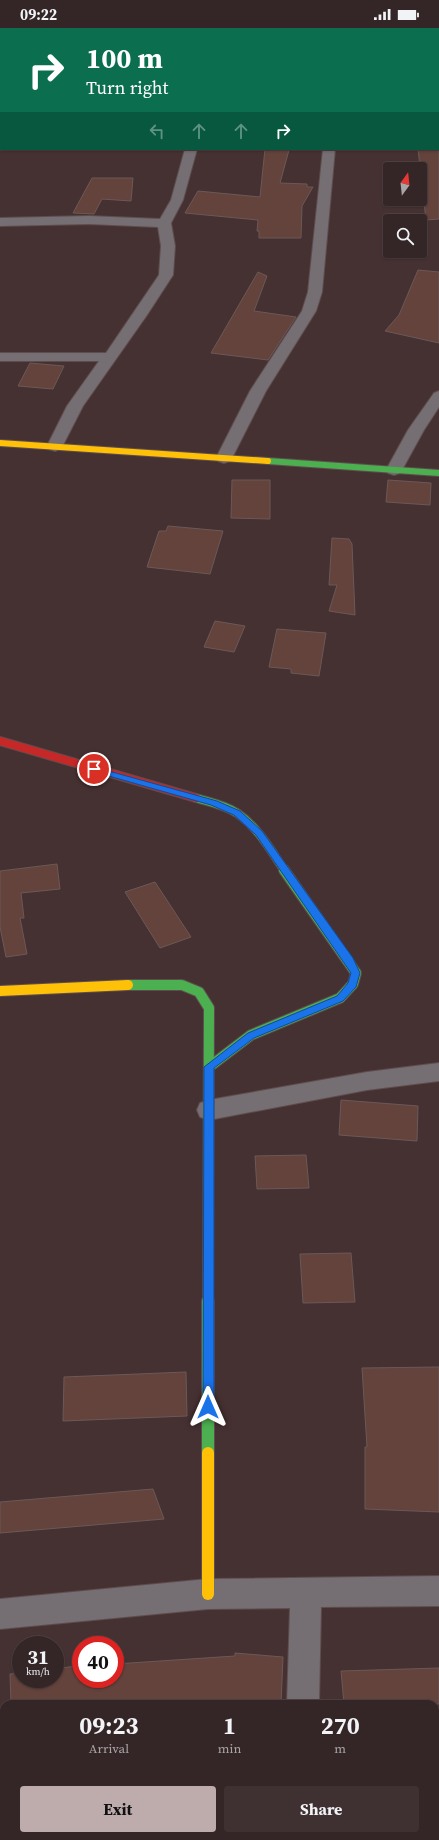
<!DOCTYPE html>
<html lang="en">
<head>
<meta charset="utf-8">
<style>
  body { margin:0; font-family:"Source Serif 4",serif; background:#3f3132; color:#f1f3f6; height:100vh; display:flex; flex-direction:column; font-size:15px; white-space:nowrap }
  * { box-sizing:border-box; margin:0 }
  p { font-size:13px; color:#a9a5a7 }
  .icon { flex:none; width:22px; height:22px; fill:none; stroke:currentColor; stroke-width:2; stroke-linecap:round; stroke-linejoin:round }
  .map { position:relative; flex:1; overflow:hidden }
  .sheet { position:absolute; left:0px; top:1672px; width:439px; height:140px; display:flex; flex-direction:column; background:#342526; border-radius:12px 12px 0 0; box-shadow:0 1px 3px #0004,0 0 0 1px #4e4243 }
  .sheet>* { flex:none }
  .top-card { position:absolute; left:0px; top:0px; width:439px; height:122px; box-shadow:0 1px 3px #0004,0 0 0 1px #4e4243; background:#0b6e4f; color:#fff; overflow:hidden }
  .needle { width:26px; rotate:15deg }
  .controls { position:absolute; left:383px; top:134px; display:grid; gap:8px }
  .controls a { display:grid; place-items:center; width:44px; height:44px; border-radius:4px; background:#342526; box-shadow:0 1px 3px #0004,0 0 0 1px #4e4243; font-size:20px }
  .speed { position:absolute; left:12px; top:1608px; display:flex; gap:8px; font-size:20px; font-weight:700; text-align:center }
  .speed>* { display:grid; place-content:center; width:52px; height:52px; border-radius:50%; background:#342526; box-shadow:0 1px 3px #0004,0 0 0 1px #4e4243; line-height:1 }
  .speed small { font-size:10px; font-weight:400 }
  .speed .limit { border:6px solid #d22; background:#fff; color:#111 }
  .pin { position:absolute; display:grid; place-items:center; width:34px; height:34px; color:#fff; margin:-17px; border:2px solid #fff; border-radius:50%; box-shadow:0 1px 4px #0007 }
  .me { position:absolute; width:44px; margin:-22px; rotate:0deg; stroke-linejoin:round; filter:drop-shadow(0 0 3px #0008) }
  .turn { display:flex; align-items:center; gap:14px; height:84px; padding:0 20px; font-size:18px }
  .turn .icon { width:52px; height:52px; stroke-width:2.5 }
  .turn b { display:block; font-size:28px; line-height:34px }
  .lanes { display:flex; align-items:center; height:38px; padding:0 20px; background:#0003; justify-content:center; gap:20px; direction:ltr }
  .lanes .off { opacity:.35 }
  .eta { display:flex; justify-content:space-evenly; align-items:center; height:68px; text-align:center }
  .eta b { font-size:24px; font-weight:700; line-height:28px }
  .button { display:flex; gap:8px; margin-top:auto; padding:8px 20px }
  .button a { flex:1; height:46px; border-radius:4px; background:#beabac; color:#111; font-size:16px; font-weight:700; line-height:46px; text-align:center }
  .button a+a { background:#3f3132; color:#f1f3f6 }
  .status { display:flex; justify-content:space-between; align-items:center; height:28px; padding:0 20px; background:#342526; direction:ltr }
  .status svg { height:11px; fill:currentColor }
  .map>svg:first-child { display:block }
</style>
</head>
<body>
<div class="status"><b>09:22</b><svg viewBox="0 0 49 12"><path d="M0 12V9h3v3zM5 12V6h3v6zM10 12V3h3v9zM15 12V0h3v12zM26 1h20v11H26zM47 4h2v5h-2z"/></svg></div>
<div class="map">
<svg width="439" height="1812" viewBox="0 0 439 1812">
  <rect width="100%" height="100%" fill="#463132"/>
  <g fill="#63433b" stroke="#6b5957">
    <polygon points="265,121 289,122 280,155 307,156 307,159 313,159 302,178 301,210 259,210 259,203 257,203 258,192 185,185 198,163 260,169"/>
    <polygon points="418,121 439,121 439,191 426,192"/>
    <polygon points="92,150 133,150 131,173 102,171 94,186 73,185"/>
    <polygon points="418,242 439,244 439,315 385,303 399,287"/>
    <polygon points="258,244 267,248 254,283 296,289 268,332 211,325"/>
    <polygon points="30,335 64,338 53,361 18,358"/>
    <polygon points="232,452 270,452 270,491 231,490"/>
    <polygon points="388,452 431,455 430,477 386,474"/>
    <polygon points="168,498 223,503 210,546 147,539 159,503 166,503"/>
    <polygon points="332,510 349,511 352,516 355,587 329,583 337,557 329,557"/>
    <polygon points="215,593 245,598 234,624 204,619"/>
    <polygon points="277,601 326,605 319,648 291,645 291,641 269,639"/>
    <polygon points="57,836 60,861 21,865 24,890 20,890 27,926 6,929 0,899 0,843"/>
    <polygon points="155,854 191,909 160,920 125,864"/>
    <polygon points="341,1072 418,1078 417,1113 339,1107"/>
    <polygon points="306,1127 309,1160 257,1161 255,1128"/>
    <polygon points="351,1225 355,1274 303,1275 300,1226"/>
    <polygon points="439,1339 439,1484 365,1481 365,1419 367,1419 362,1340"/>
    <polygon points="186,1344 187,1388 63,1393 64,1349"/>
    <polygon points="153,1461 164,1491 0,1505 0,1474"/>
    <polygon points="235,1625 283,1629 281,1676 11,1676 10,1646 21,1645 21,1651 55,1651 55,1641 76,1638 77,1651 115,1651 115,1636 235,1628"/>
    <polygon points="439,1640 439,1676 344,1676 341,1643"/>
  </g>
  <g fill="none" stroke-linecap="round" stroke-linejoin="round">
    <defs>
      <g id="street">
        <rect x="76" y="0" width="40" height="1"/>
        <polygon points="439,0 439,6 438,6 438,1 434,1"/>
        <rect x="438" y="60" width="1" height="6"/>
        <rect x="0" y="94" width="1" height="8"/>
        <polygon points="185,121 197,121 183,172 171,195 175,218 173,247 147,287 83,378 61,421 55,423 49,421 47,418 67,378 99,333 0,333 0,325 106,325 159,247 161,218 158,199 89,196 0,198 0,190 89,188 160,191 171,172"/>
        <polygon points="323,121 335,121 322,264 316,283 266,363 232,430 230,433 224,435 218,433 216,430 250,363 302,283 308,264"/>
        <polygon points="439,363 439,379 424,402 402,442 400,445 394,447 388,445 386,442 408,402 434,365"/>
        <polygon points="439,1035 439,1053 367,1062 209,1092 200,1089 197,1082 200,1075 209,1072 367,1044"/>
        <polygon points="439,1548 439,1578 321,1579 319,1676 287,1676 290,1580 208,1581 0,1601 0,1571 208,1551"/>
        <rect x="283" y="1808" width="34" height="4"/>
      </g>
      <polyline id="fast-far3" points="268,433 439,445"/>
      <path id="fast-far2" d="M196 770C209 774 225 777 237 785 258 799 271 823 285 843"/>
      <g id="fast-far1">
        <polyline points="128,957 182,957 199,964 209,980 208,1274"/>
        <polyline points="209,1039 251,1007 340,970 353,956 356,945 284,842"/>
      </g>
      <polyline id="fast" points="208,1425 208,1273"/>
      <polyline id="slow-far2" points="0,415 268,433"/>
      <polyline id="slow-far1" points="0,963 128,957"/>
      <polyline id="slow" points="208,1425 208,1566"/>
      <polyline id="jam" points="0,713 196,770"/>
    </defs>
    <use href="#street" stroke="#5e4d4e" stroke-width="2"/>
    <use href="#fast-far3" stroke="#5e4d4e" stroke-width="8"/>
    <use href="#fast-far2" stroke="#5e4d4e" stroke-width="10"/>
    <use href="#fast-far1" stroke="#5e4d4e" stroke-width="12"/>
    <use href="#fast" stroke="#5e4d4e" stroke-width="14"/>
    <use href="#slow-far2" stroke="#5e4d4e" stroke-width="8"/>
    <use href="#slow-far1" stroke="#5e4d4e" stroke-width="12"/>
    <use href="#slow" stroke="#5e4d4e" stroke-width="14"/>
    <use href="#jam" stroke="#5e4d4e" stroke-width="10"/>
    <use href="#street" fill="#756e73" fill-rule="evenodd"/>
    <use href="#fast-far3" stroke="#4caf50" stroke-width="6"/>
    <use href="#fast-far2" stroke="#4caf50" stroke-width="8"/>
    <use href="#fast-far1" stroke="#4caf50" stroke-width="10"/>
    <use href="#fast" stroke="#4caf50" stroke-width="12"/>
    <use href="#slow-far2" stroke="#ffc107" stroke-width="6"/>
    <use href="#slow-far1" stroke="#ffc107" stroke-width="10"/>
    <use href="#slow" stroke="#ffc107" stroke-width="12"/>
    <use href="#jam" stroke="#c62828" stroke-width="8"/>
  </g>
  <polygon fill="#1a73e8" stroke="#114b97" points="91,739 94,739 217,773 240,783 262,803 353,930 360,945 356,959 343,973 254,1010 214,1040 214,1379 213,1382 208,1384 204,1382 203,1379 204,1039 248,1005 337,968 348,955 351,945 256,807 234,787 211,777 91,743"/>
</svg>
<div class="controls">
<a><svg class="needle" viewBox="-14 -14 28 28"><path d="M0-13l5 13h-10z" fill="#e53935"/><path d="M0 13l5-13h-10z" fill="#a9a5a7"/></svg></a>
<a><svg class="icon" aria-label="search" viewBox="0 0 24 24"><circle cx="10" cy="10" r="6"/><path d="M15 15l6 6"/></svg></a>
</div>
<div class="speed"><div>31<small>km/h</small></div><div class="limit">40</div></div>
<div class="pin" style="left:94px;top:741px;background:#d93025"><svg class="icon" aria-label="arrive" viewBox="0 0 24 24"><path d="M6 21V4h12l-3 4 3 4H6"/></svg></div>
<svg class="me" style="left:208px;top:1379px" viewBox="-20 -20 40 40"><path d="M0-17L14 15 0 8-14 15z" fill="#1a73e8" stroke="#fff" stroke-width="4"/></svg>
<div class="top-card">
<div class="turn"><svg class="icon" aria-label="right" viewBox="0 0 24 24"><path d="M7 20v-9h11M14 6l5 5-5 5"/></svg><div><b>100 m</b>Turn right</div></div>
<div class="lanes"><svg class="icon off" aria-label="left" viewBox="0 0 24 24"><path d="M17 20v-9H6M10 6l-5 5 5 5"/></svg><svg class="icon off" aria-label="ahead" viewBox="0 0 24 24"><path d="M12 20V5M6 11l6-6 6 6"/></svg><svg class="icon off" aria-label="ahead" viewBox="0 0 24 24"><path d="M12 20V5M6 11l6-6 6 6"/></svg><svg class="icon" aria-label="right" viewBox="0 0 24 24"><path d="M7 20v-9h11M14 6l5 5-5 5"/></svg></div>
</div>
<section class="sheet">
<div class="eta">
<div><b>09:23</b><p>Arrival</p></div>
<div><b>1</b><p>min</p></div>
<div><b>270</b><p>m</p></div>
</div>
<div class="button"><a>Exit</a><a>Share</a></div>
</section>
</div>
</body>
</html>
